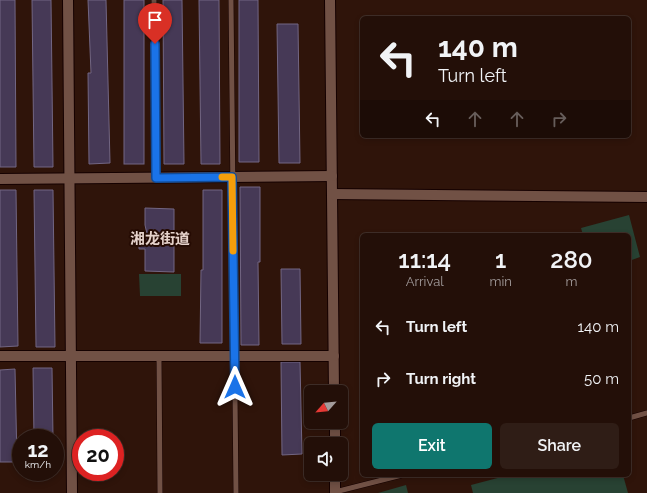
<!DOCTYPE html>
<html lang="en">
<head>
<meta charset="utf-8">
<style>
  body { margin:0; font-family:Raleway,"Noto Sans SC",sans-serif; background:#2f1d16; color:#f1f3f6; height:100vh; display:flex; flex-direction:column; font-size:15px; white-space:nowrap }
  * { box-sizing:border-box; margin:0 }
  p { font-size:13px; color:#a39c9c }
  .icon { flex:none; width:22px; height:22px; fill:none; stroke:currentColor; stroke-width:2; stroke-linecap:round; stroke-linejoin:round }
  .map { position:relative; flex:1; overflow:hidden }
  .details { position:absolute; left:360px; top:233px; width:271px; height:244px; display:flex; flex-direction:column; background:#230f08; border-radius:6px; box-shadow:0 2px 6px #0003,0 0 0 1px #402f29 }
  .details>* { flex:none }
  .banner { position:absolute; left:360px; top:16px; width:271px; height:122px; border-radius:6px; box-shadow:0 2px 6px #0003,0 0 0 1px #402f29; background:#230f08; color:#f1f3f6; overflow:hidden }
  .needle { width:26px; rotate:243deg }
  .fabs { position:absolute; left:304px; top:385px; display:grid; gap:8px }
  .fabs a { display:grid; place-items:center; width:44px; height:44px; border-radius:6px; background:#230f08; box-shadow:0 2px 6px #0003,0 0 0 1px #402f29; font-size:20px }
  .speed { position:absolute; left:12px; top:429px; display:flex; gap:8px; font-size:20px; font-weight:700; text-align:center }
  .speed>* { display:grid; place-content:center; width:52px; height:52px; border-radius:50%; background:#230f08; box-shadow:0 2px 6px #0003,0 0 0 1px #402f29; line-height:1 }
  .speed small { font-size:10px; font-weight:400 }
  .speed .limit { border:6px solid #d22; background:#fff; color:#111 }
  .pin { position:absolute; display:grid; place-items:center; width:34px; height:34px; color:#fff; margin:-41px -17px; border-radius:50% 50% 50% 0; rotate:-45deg; box-shadow:0 0 4px #0007 }
  .pin .icon { rotate:45deg }
  .me { position:absolute; width:44px; margin:-22px; rotate:0deg; stroke-linejoin:round; filter:drop-shadow(0 0 3px #0008) }
  .turn { display:flex; align-items:center; gap:14px; height:84px; padding:0 12px; font-size:18px }
  .turn .icon { width:52px; height:52px; stroke-width:2.5 }
  .turn b { display:block; font-size:28px; line-height:34px }
  .lanes { display:flex; align-items:center; height:38px; padding:0 12px; background:#0003; justify-content:center; gap:20px; direction:ltr }
  .lanes .off { opacity:.35 }
  .eta { display:flex; justify-content:space-evenly; align-items:center; height:68px; text-align:center }
  .eta b { font-size:24px; font-weight:600; line-height:28px }
  .cta { display:flex; gap:8px; margin-top:auto; padding:8px 12px }
  .cta a { flex:1; height:46px; border-radius:6px; background:#0f766e; color:#fff; font-size:16px; font-weight:600; line-height:46px; text-align:center }
  .cta a+a { background:#2f1d16; color:#f1f3f6 }
  ul { padding:0; list-style:none }
  li { display:flex; align-items:center; gap:12px; height:52px; padding:0 12px }
  li div { flex:1 }
  li b { display:block; font-size:15px }
  li em { font-style:normal }
  .map>svg:first-child { display:block }
</style>
</head>
<body>
<div class="map">
<svg width="647" height="493" viewBox="0 0 647 493">
  <rect width="100%" height="100%" fill="#2f140a"/>
  <g fill="#284233">
    <polygon points="629,215 640,257 629,261 629,235 583,235 581,228"/>
    <polygon points="139,274 181,274 181,296 140,296"/>
    <polygon points="509,475 623,475 628,493 473,493 471,485"/>
    <polygon points="406,485 408,493 378,493"/>
  </g>
  <g fill="#463956" stroke="#726683">
    <polygon points="0,0 15,0 16,167 0,167"/>
    <polygon points="32,0 51,0 53,167 34,167"/>
    <polygon points="88,0 106,0 110,163 89,164 88,73 91,73"/>
    <rect x="124" y="0" width="20" height="164"/>
    <polygon points="163,0 182,0 184,164 164,164"/>
    <polygon points="199,0 219,0 220,164 201,164"/>
    <polygon points="239,0 258,0 259,162 239,162"/>
    <polygon points="277,24 298,24 300,163 279,163"/>
    <polygon points="240,187 260,187 260,262 258,262 259,345 241,345"/>
    <polygon points="0,190 16,190 18,346 0,347"/>
    <polygon points="34,190 53,190 55,347 36,347"/>
    <polygon points="203,190 222,190 222,343 200,343 201,270 203,270"/>
    <polygon points="145,208 174,209 174,272 145,271 145,249 139,249 139,233 147,234 145,225"/>
    <polygon points="281,269 300,269 301,344 282,344"/>
    <polygon points="281,362 300,362 302,454 282,455"/>
    <polygon points="33,368 52,368 53,438 34,438"/>
    <polygon points="15,369 17,462 0,462 0,370"/>
  </g>
  <g fill="none" stroke-linecap="round" stroke-linejoin="round">
    <defs>
      <g id="service">
        <polyline points="154,0 156,178"/>
        <polyline points="231,0 236,493"/>
        <polyline points="159,356 160,493"/>
        <polyline points="629,418 647,413"/>
        <polyline points="335,492 402,475"/>
      </g>
      <g id="minor">
        <polyline points="68,0 72,493"/>
        <polyline points="330,0 334,392"/>
        <polyline points="0,179 332,176"/>
        <polyline points="332,194 647,197"/>
        <polyline points="0,356 334,356"/>
        <polyline points="335,422 335,444"/>
        <polyline points="335,474 335,493"/>
      </g>
    </defs>
    <use href="#service" stroke="#150100" stroke-width="6"/>
    <use href="#minor" stroke="#150100" stroke-width="12"/>
    <use href="#service" stroke="#715145" stroke-width="5"/>
    <use href="#minor" stroke="#715145" stroke-width="10"/>
  </g>
  <g fill="none" stroke-linecap="round" stroke-linejoin="round">
    <defs>
      <polyline id="route" points="155,44 156,178 232,177 235,387"/>
    </defs>
    <use href="#route" stroke="#114b97" stroke-width="10"/>
    <use href="#route" stroke="#1a73e8" stroke-width="7"/>
    <polyline stroke="#f59e0b" stroke-width="7" points="222,177 232,177 233,251"/>
  </g>
  <g text-anchor="middle" stroke-width="4" stroke-linejoin="round" paint-order="stroke">
    <g font-size="15" font-weight="bold" fill="#e5d2cb" stroke="#250b03">
      <text x="160" y="244">湘龙街道</text>
    </g>
  </g>
</svg>
<div class="fabs">
<a><svg class="needle" viewBox="-14 -14 28 28"><path d="M0-13l5 13h-10z" fill="#e53935"/><path d="M0 13l5-13h-10z" fill="#a39c9c"/></svg></a>
<a><svg class="icon" aria-label="sound" viewBox="0 0 24 24"><path d="M4 9h4l5-4v14l-5-4H4zM17 9q2 3 0 6"/></svg></a>
</div>
<div class="speed"><div>12<small>km/h</small></div><div class="limit">20</div></div>
<div class="pin" style="left:155px;top:44px;background:#d93025"><svg class="icon" aria-label="arrive" viewBox="0 0 24 24"><path d="M6 21V4h12l-3 4 3 4H6"/></svg></div>
<svg class="me" style="left:235px;top:387px" viewBox="-20 -20 40 40"><path d="M0-17L14 15 0 8-14 15z" fill="#1a73e8" stroke="#fff" stroke-width="4"/></svg>
<div class="banner">
<div class="turn"><svg class="icon" aria-label="left" viewBox="0 0 24 24"><path d="M17 20v-9H6M10 6l-5 5 5 5"/></svg><div><b>140 m</b>Turn left</div></div>
<div class="lanes"><svg class="icon" aria-label="left" viewBox="0 0 24 24"><path d="M17 20v-9H6M10 6l-5 5 5 5"/></svg><svg class="icon off" aria-label="ahead" viewBox="0 0 24 24"><path d="M12 20V5M6 11l6-6 6 6"/></svg><svg class="icon off" aria-label="ahead" viewBox="0 0 24 24"><path d="M12 20V5M6 11l6-6 6 6"/></svg><svg class="icon off" aria-label="right" viewBox="0 0 24 24"><path d="M7 20v-9h11M14 6l5 5-5 5"/></svg></div>
</div>
<section class="details">
<div class="eta">
<div><b>11:14</b><p>Arrival</p></div>
<div><b>1</b><p>min</p></div>
<div><b>280</b><p>m</p></div>
</div>
<ul>
<li><svg class="icon" aria-label="left" viewBox="0 0 24 24"><path d="M17 20v-9H6M10 6l-5 5 5 5"/></svg><div><b>Turn left</b></div><em>140 m</em></li>
<li><svg class="icon" aria-label="right" viewBox="0 0 24 24"><path d="M7 20v-9h11M14 6l5 5-5 5"/></svg><div><b>Turn right</b></div><em>50 m</em></li>
</ul>
<div class="cta"><a>Exit</a><a>Share</a></div>
</section>
</div>
</body>
</html>
